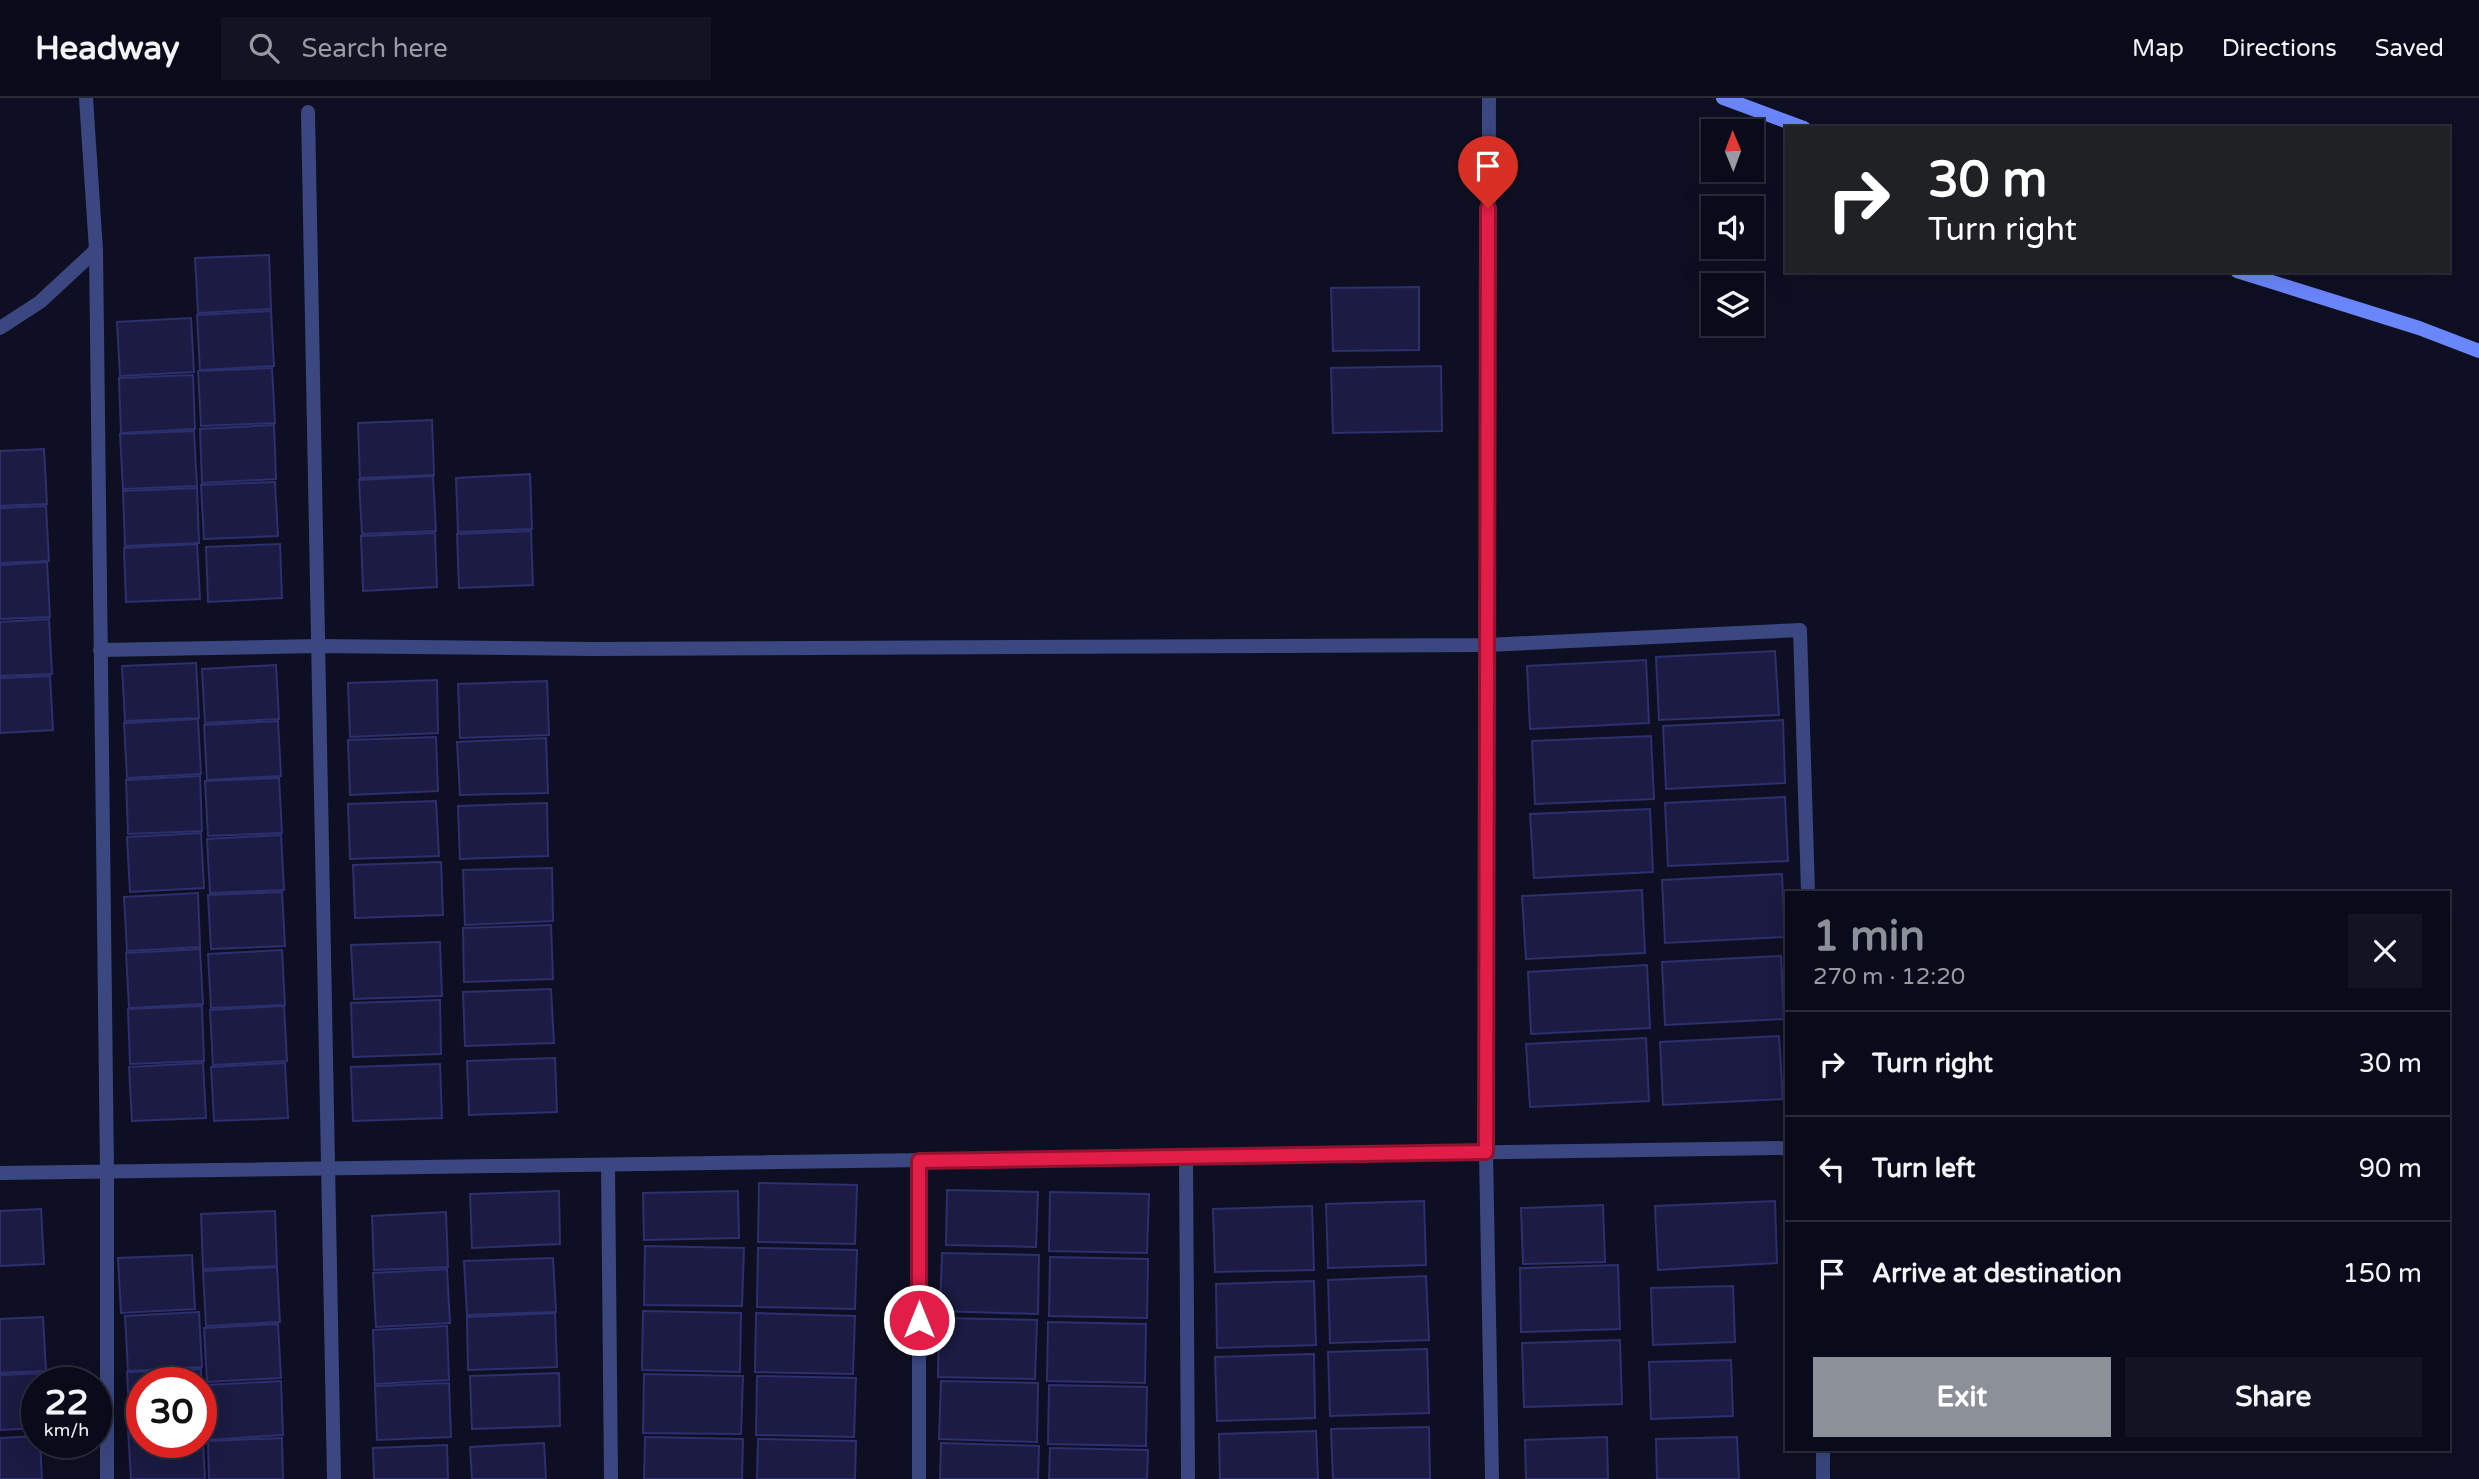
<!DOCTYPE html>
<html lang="en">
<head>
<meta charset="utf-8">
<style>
  body { margin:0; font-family:"Varela Round",sans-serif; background:#131423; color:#f1f3f6; height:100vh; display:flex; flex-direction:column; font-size:26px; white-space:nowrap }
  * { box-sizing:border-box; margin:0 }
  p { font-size:23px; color:#999ba2 }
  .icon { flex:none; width:38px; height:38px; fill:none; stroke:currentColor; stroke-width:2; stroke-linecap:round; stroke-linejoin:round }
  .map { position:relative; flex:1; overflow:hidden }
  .sheet { position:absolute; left:1785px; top:793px; width:665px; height:560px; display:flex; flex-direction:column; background:#0a0b1a; border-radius:0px; box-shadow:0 7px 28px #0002,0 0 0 2px #2a2b39 }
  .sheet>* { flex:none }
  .top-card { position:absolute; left:1785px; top:28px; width:665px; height:147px; border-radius:0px; box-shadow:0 7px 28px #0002,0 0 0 2px #2a2b39; background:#202124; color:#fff; overflow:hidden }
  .needle { width:46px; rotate:359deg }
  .tools { position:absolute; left:1701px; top:21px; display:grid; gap:14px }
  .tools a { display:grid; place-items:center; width:63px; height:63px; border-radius:0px; background:#0a0b1a; box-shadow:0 7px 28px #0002,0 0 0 2px #2a2b39; font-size:35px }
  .speed { position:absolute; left:21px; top:1269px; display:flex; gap:14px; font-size:35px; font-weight:700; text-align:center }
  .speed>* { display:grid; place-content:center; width:91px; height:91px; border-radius:50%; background:#0a0b1a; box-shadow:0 7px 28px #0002,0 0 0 2px #2a2b39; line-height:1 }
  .speed small { font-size:18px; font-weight:400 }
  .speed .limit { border:10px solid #d22; background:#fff; color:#111 }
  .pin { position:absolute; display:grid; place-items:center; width:60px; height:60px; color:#fff; margin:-72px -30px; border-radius:50% 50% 50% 0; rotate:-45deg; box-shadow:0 0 7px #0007 }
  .pin .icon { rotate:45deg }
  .me { position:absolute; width:77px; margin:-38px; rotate:0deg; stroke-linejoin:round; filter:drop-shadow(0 0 5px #0008) }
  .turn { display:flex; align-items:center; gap:24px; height:147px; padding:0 28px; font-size:32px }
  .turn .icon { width:91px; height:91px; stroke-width:2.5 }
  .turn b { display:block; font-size:49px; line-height:60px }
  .round { display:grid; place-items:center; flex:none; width:74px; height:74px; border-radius:0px; background:#131423 }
  .headline { display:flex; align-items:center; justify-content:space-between; height:119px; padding:0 28px }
  h1 { font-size:42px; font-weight:800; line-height:52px; color:#8c9099 }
  .button { display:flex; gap:14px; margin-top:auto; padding:14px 28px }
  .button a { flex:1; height:80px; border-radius:0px; background:#8c9099; color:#fff; font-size:28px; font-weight:800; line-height:80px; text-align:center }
  .button a+a { background:#131423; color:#f1f3f6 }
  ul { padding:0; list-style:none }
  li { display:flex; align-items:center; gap:21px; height:105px; padding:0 28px; border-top:2px solid #2a2b39 }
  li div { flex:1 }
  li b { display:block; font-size:26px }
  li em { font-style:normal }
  header { display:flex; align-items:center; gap:42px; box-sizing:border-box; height:98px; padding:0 35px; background:#0a0b1a; border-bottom:2px solid #2a2b39 }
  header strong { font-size:33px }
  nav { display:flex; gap:38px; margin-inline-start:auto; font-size:24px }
  .search { width:490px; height:63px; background:#131423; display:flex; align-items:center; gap:18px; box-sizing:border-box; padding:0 24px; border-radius:0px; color:#999ba2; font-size:26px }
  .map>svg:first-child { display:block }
</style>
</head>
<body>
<header>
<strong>Headway</strong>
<div class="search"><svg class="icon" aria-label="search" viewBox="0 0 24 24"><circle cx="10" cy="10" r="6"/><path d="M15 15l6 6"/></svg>Search here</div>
<nav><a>Map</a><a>Directions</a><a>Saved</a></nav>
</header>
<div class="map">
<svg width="2479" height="1381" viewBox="0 0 2479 1381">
  <rect width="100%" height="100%" fill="#0e0f22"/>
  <g fill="#1b1b43" stroke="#2d2f6e" stroke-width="2">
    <polygon points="269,157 271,211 198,215 195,160"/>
    <polygon points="1419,189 1419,252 1333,253 1331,190"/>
    <polygon points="271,213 274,268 200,272 197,217"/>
    <polygon points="191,220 194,274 120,278 117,224"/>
    <polygon points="1441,268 1442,333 1333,335 1331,270"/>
    <polygon points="272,270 275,325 201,328 198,273"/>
    <polygon points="193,277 195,331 121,335 119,280"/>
    <polygon points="432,322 434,377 360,380 358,325"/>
    <polygon points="274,327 276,381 202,385 200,331"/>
    <polygon points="194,333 197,388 123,391 120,336"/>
    <polygon points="44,351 47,406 0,408 0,353"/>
    <polygon points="530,376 532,431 458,434 456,380"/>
    <polygon points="433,378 436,433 362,436 359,382"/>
    <polygon points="275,384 278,438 204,441 201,387"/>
    <polygon points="197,390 199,445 125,448 123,393"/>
    <polygon points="46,408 49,463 0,465 0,410"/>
    <polygon points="531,433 533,487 459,490 457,436"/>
    <polygon points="435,435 437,489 363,493 361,438"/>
    <polygon points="197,446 200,501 126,504 124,450"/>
    <polygon points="280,446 282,500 208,504 206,449"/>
    <polygon points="47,464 50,519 0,521 0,467"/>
    <polygon points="49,521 52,576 0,578 0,524"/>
    <polygon points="1775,553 1779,617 1659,622 1656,559"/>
    <polygon points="1646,562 1649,625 1530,631 1527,568"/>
    <polygon points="196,565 199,620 125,623 122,568"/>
    <polygon points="276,567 279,621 205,625 202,571"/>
    <polygon points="50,578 53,632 0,635 0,580"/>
    <polygon points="437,582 438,635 350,639 348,585"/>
    <polygon points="547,583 549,637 460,640 458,586"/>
    <polygon points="198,621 201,676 127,680 124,625"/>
    <polygon points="1783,622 1785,685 1666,691 1663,628"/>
    <polygon points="278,623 281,678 207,682 204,627"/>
    <polygon points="1651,638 1654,701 1535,706 1532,643"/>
    <polygon points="436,639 438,693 350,697 348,642"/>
    <polygon points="546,640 548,695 460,697 457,644"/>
    <polygon points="200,678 202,733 128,736 126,682"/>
    <polygon points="279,680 282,735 208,738 205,683"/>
    <polygon points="1785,699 1788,763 1668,768 1665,705"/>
    <polygon points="436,703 439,758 350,761 348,706"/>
    <polygon points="547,705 548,758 460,761 458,708"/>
    <polygon points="1650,711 1653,774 1534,780 1530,716"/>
    <polygon points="201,735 204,790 130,794 127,739"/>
    <polygon points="281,737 284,792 210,795 207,741"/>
    <polygon points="441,764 443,817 355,820 353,767"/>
    <polygon points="552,770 553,823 465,827 463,772"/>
    <polygon points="1782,776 1785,839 1665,845 1662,782"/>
    <polygon points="1642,792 1645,855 1526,861 1522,798"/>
    <polygon points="282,794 285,848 211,851 208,797"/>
    <polygon points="198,795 200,849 127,853 124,799"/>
    <polygon points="551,827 553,881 464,884 463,830"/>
    <polygon points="440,844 442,898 354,901 351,847"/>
    <polygon points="200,851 203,906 129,910 126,855"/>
    <polygon points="282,852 285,907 211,910 208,856"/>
    <polygon points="1781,858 1784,921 1665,927 1662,864"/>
    <polygon points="1647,867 1650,930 1531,936 1528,874"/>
    <polygon points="551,891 554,945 465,948 463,894"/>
    <polygon points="440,902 441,956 353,959 351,905"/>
    <polygon points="202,908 204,963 130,966 128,911"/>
    <polygon points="284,908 287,963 213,967 210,912"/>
    <polygon points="1779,938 1783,1001 1663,1007 1660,944"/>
    <polygon points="1646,940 1649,1003 1530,1009 1526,946"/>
    <polygon points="555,960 557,1014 469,1017 467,963"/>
    <polygon points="203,965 206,1020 132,1023 129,969"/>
    <polygon points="285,965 288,1020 214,1023 211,969"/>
    <polygon points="440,966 442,1020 353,1023 351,969"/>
    <polygon points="759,1085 857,1087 855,1146 758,1144"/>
    <polygon points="947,1092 1038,1094 1036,1149 946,1147"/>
    <polygon points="559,1093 560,1146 472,1150 470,1096"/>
    <polygon points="738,1093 739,1140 644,1142 643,1095"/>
    <polygon points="1050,1094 1149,1096 1147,1155 1049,1153"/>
    <polygon points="1424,1103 1426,1167 1328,1170 1326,1106"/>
    <polygon points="1775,1103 1777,1165 1658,1172 1655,1108"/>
    <polygon points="1603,1107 1605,1164 1523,1166 1521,1110"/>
    <polygon points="1312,1108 1314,1172 1215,1174 1213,1111"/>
    <polygon points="41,1111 44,1166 0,1168 0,1113"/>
    <polygon points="275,1113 277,1168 203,1171 201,1116"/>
    <polygon points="446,1114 448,1169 374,1172 372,1118"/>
    <polygon points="645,1148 744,1150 742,1208 644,1207"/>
    <polygon points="758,1150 857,1152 855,1211 757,1209"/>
    <polygon points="942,1155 1039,1157 1038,1216 940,1213"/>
    <polygon points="192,1157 195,1211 121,1215 118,1160"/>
    <polygon points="1050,1159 1148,1161 1147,1220 1049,1218"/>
    <polygon points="553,1160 556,1214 467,1217 464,1163"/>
    <polygon points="1618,1167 1620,1231 1521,1234 1520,1170"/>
    <polygon points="277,1169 280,1224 206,1228 203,1173"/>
    <polygon points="447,1171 450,1225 376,1229 373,1175"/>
    <polygon points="1426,1178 1429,1242 1330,1245 1328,1182"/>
    <polygon points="1314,1183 1316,1247 1217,1250 1216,1186"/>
    <polygon points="1733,1188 1735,1244 1653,1247 1651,1190"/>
    <polygon points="643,1213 741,1215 740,1274 642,1272"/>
    <polygon points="199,1214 202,1269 128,1273 125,1218"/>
    <polygon points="555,1215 557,1269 468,1272 467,1219"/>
    <polygon points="756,1215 855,1218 853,1276 755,1274"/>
    <polygon points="43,1219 46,1273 0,1275 0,1221"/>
    <polygon points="939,1220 1037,1222 1035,1281 938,1279"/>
    <polygon points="1048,1224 1146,1226 1145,1285 1047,1283"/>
    <polygon points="278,1226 281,1280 207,1284 204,1230"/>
    <polygon points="447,1228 449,1282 375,1286 373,1232"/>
    <polygon points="1620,1242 1622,1306 1524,1309 1522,1245"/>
    <polygon points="1427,1251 1429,1315 1330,1318 1328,1254"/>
    <polygon points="1314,1256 1315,1320 1217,1323 1215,1259"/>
    <polygon points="1731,1262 1733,1318 1651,1321 1649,1264"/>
    <polygon points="201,1271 204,1326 201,1326 201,1284 142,1284 142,1328 130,1329 127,1274"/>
    <polygon points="44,1275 44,1284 37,1284 37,1330 0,1332 0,1277"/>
    <polygon points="559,1275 560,1328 472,1331 470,1278"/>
    <polygon points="644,1276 743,1278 741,1336 643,1335"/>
    <polygon points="757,1278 856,1280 854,1339 756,1337"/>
    <polygon points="281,1283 283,1337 209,1342 207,1287"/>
    <polygon points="941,1283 1038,1285 1037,1344 939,1341"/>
    <polygon points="449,1285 451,1339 377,1342 375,1288"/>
    <polygon points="1049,1287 1147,1289 1146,1348 1048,1346"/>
    <polygon points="202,1327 205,1381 131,1381 128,1331 142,1330 142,1344 201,1344"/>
    <polygon points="1429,1329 1430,1381 1333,1381 1331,1331"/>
    <polygon points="1316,1333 1318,1381 1220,1381 1219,1336"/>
    <polygon points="37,1338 37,1344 40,1344 42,1381 0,1381 0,1340"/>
    <polygon points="645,1339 743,1341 742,1381 644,1381"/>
    <polygon points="1607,1339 1608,1381 1526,1381 1525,1342"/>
    <polygon points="1737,1339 1739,1381 1657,1381 1656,1341"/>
    <polygon points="282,1340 283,1381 209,1381 208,1343"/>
    <polygon points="758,1341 856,1343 855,1381 757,1381"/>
    <polygon points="544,1345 546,1381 472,1381 470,1349"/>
    <polygon points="941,1345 1039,1348 1038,1381 940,1381"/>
    <polygon points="447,1347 448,1381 374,1381 373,1350"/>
    <polygon points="1050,1350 1148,1352 1147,1381 1049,1381"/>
  </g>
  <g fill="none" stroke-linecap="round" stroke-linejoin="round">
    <g stroke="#3a4780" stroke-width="14">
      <polyline points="86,0 96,152 107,1074 107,1381"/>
      <polyline points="1489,0 1486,1054 1492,1381"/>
      <polyline points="308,14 334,1381"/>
      <polyline points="0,230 40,204 96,152"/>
      <polyline points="100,552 318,548 592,551 1487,547 1800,532 1808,794"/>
      <polyline points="1186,1059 1188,1381"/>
      <polyline points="608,1067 611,1381"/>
      <polyline points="0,1075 1787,1050"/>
      <polyline points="1823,1351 1823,1381"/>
      <polyline points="919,1381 919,1063"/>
    </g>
    <g stroke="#6a86fb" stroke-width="14">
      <polyline points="1723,0 1804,30"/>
      <polyline points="2237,173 2419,230 2479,253"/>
    </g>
  </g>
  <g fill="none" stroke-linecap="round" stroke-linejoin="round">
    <defs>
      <polyline id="route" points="919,1222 919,1063 1486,1054 1488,110"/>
    </defs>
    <use href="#route" stroke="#92132f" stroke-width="18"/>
    <use href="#route" stroke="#e11d48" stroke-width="12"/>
  </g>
</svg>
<div class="tools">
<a><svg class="needle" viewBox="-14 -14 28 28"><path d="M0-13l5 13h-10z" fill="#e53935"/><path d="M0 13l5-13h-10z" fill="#999ba2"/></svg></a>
<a><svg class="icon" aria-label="sound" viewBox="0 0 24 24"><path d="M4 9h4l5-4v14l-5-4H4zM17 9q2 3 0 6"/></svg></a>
<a><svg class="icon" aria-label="layers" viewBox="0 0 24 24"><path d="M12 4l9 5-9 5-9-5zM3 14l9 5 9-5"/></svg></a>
</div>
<div class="speed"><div>22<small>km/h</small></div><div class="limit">30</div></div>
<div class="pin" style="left:1488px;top:110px;background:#d93025"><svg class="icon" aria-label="arrive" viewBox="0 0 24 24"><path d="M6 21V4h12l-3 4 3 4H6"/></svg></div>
<svg class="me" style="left:919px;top:1222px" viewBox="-20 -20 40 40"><circle r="17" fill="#e11d48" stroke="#fff" stroke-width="3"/><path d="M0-11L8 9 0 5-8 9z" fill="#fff"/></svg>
<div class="top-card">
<div class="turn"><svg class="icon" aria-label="right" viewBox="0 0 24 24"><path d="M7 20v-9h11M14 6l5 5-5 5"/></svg><div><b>30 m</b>Turn right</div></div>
</div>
<section class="sheet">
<div class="headline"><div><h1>1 min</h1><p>270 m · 12:20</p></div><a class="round"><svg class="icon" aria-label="close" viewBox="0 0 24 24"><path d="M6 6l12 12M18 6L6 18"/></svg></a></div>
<ul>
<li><svg class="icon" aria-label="right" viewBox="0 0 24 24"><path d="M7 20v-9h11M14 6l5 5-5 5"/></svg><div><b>Turn right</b></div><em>30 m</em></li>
<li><svg class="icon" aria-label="left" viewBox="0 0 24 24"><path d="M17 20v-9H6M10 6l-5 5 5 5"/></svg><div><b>Turn left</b></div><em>90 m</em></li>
<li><svg class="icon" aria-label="arrive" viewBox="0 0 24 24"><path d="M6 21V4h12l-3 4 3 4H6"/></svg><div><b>Arrive at destination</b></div><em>150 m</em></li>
</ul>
<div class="button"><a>Exit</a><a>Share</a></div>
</section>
</div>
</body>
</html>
